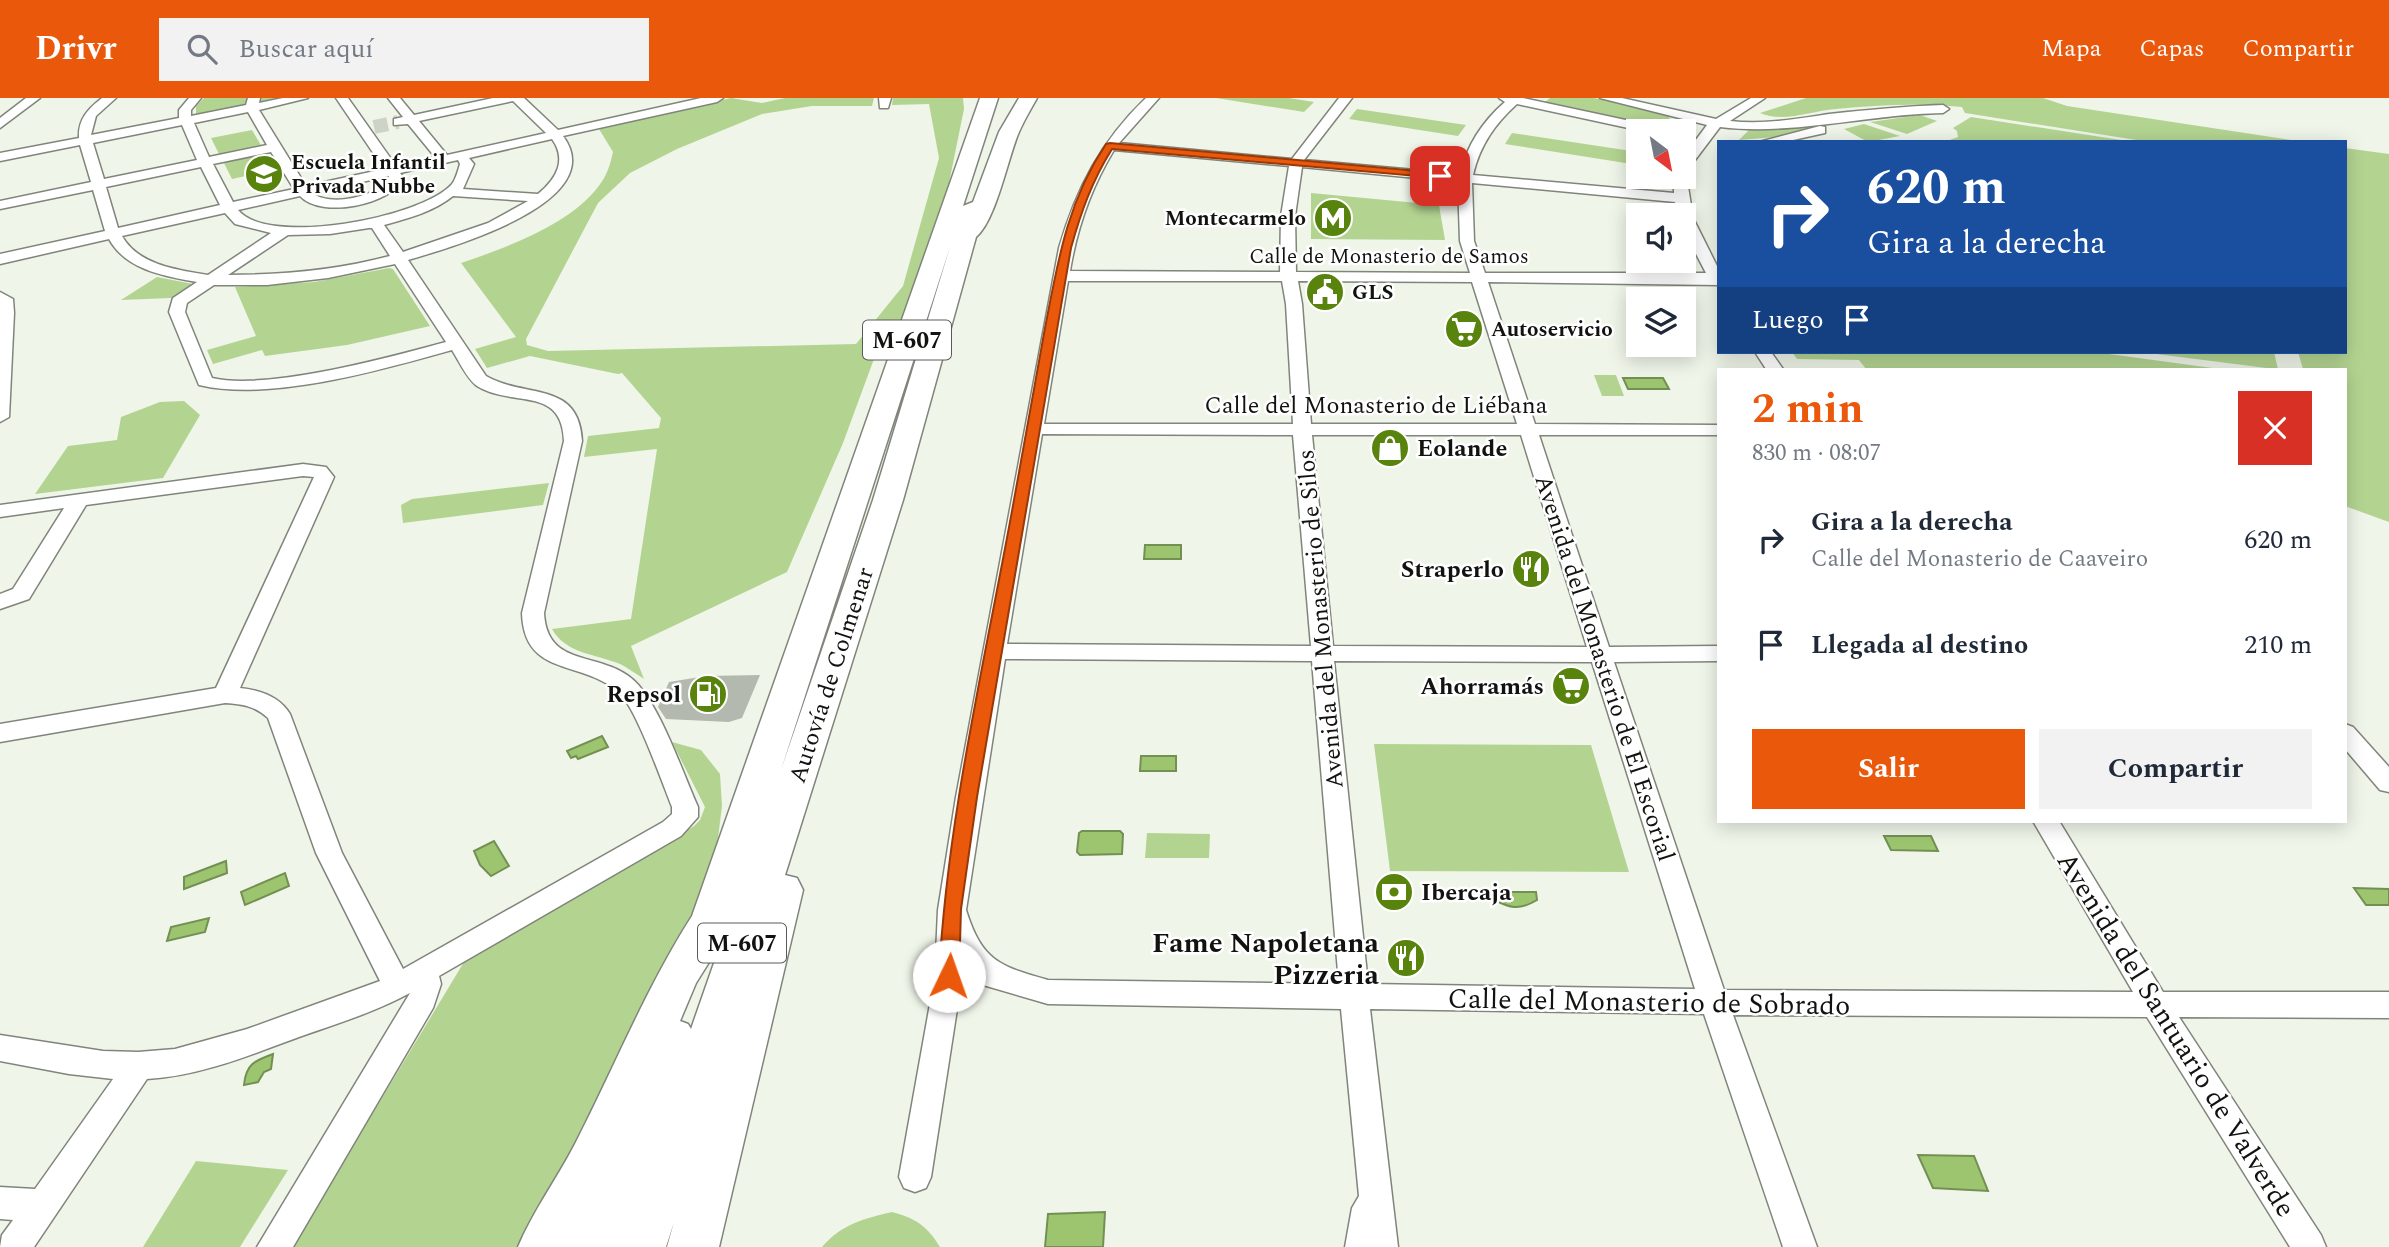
<!DOCTYPE html>
<html lang="es">
<head>
<meta charset="utf-8">
<style>
  body { margin:0; font-family:Spectral,serif; background:#f2f2f3; color:#1f2937; height:100vh; display:flex; flex-direction:column; font-size:26px; white-space:nowrap }
  * { box-sizing:border-box; margin:0 }
  p { font-size:23px; color:#747a83 }
  .icon { flex:none; width:38px; height:38px; fill:none; stroke:currentColor; stroke-width:2; stroke-linecap:round; stroke-linejoin:round }
  .map { position:relative; flex:1; overflow:hidden }
  .panel { position:absolute; left:1717px; top:270px; width:630px; height:455px; display:flex; flex-direction:column; background:#fff; border-radius:0px; box-shadow:0 4px 18px #0003 }
  .panel>* { flex:none }
  .banner { position:absolute; left:1717px; top:42px; width:630px; height:214px; border-radius:0px; box-shadow:0 4px 18px #0003; background:#1a4fa0; color:#fff; overflow:hidden }
  .needle { width:46px; rotate:148deg }
  .fabs { position:absolute; left:1626px; top:21px; display:grid; gap:14px }
  .fabs a { display:grid; place-items:center; width:70px; height:70px; border-radius:0px; background:#fff; box-shadow:0 4px 18px #0003; font-size:35px }
  .pin { position:absolute; display:grid; place-items:center; width:60px; height:60px; color:#fff; margin:-30px; border-radius:14px; box-shadow:0 4px 10px #0006 }
  .me { position:absolute; width:77px; margin:-38px; rotate:3deg; stroke-linejoin:round; filter:drop-shadow(0 0 5px #0008) }
  .turn { display:flex; align-items:center; gap:24px; height:147px; padding:0 35px; font-size:32px }
  .turn .icon { width:91px; height:91px; stroke-width:2.5 }
  .turn b { display:block; font-size:49px; line-height:60px }
  .then { display:flex; align-items:center; height:66px; padding:0 35px; background:#0003; gap:14px; font-size:26px }
  .round { display:grid; place-items:center; flex:none; width:74px; height:74px; border-radius:0px; background:#f2f2f3 }
  .overview { display:flex; align-items:center; justify-content:space-between; height:119px; padding:0 35px }
  h1 { font-size:42px; font-weight:700; line-height:52px; color:#ea580c }
  .primary-button { display:flex; gap:14px; margin-top:auto; padding:14px 35px }
  .primary-button a { flex:1; height:80px; border-radius:0px; background:#ea580c; color:#fff; font-size:28px; font-weight:700; line-height:80px; text-align:center }
  .primary-button a+a { background:#f2f2f3; color:#1f2937 }
  ul { padding:0; list-style:none }
  li { display:flex; align-items:center; gap:21px; height:105px; padding:0 35px }
  li div { flex:1 }
  li b { display:block; font-size:26px }
  li em { font-style:normal }
  header { display:flex; align-items:center; gap:42px; box-sizing:border-box; height:98px; padding:0 35px; background:#ea580c; color:#fff }
  header strong { font-size:33px }
  nav { display:flex; gap:38px; margin-inline-start:auto; font-size:24px }
  .search { width:490px; height:63px; background:#f2f2f3; display:flex; align-items:center; gap:18px; box-sizing:border-box; padding:0 24px; border-radius:0px; color:#747a83; font-size:26px }
  .map>svg:first-child { display:block }
</style>
</head>
<body>
<header>
<strong>Drivr</strong>
<div class="search"><svg class="icon" aria-label="search" viewBox="0 0 24 24"><circle cx="10" cy="10" r="6"/><path d="M15 15l6 6"/></svg>Buscar aquí</div>
<nav><a>Mapa</a><a>Capas</a><a>Compartir</a></nav>
</header>
<div class="map">
<svg width="2389" height="1149" viewBox="0 0 2389 1149">
  <rect width="100%" height="100%" fill="#eff5e9"/>
  <g fill="#b3d491">
    <polygon points="204,0 286,0 196,17 196,8"/>
    <path d="M731 0 762 5 785 0H874L872 8H812L762 16 677 51 630 75 598 105 526 241 527 247 548 253 856 246 903 188 939 60 929 6 892 7 893 0H963L964 11 948 90 891 251 878 250 843 345 787 474 631 548 644 581C636 576 628 570 620 566 596 556 566 556 552 531L631 521 657 351 584 359 588 338 659 330 661 320 622 275 618 276 530 258 487 270 475 251 516 239 461 165C505 150 569 127 598 89 607 78 610 67 613 54L599 31Z"/>
    <polygon points="1216,0 1289,0 1314,4 1304,14"/>
    <polygon points="1550,0 1594,0 1659,14 1668,17 1671,24 1661,28 1645,27 1544,5"/>
    <path d="M1806 0H2043L2067 8 2305 44H2149L1965 15 1962 9C1919 5 1878 7 1836 11 1810 13 1784 25 1760 15Z"/>
    <polygon points="1357,11 1466,27 1458,38 1349,21"/>
    <polygon points="1920,17 1937,23 1907,36 1870,24"/>
    <polygon points="1971,19 2134,44 1944,44 1958,39 1957,33 1953,30"/>
    <polygon points="1835,20 1842,23 1776,39 1739,42 1749,32"/>
    <polygon points="1864,26 1900,38 1868,44 1844,31"/>
    <polygon points="252,32 262,49 220,58 211,40"/>
    <polygon points="1512,35 1638,54 1638,67 1505,46"/>
    <polygon points="2345,50 2389,56 2389,424 2345,408 2345,271 2303,271 2298,254 2345,254"/>
    <polygon points="264,54 274,72 232,81 223,63"/>
    <polygon points="1311,95 1439,107 1445,142 1311,141"/>
    <polygon points="389,170 393,171 430,228 347,247 265,258 262,252 213,266 207,252 256,238 235,189 314,184"/>
    <polygon points="157,179 193,186 171,200 121,202"/>
    <polygon points="1792,254 2094,254 2220,271 1866,271 1859,262 1797,261"/>
    <polygon points="2141,254 2274,254 2278,271 2274,271"/>
    <polygon points="1594,277 1616,277 1624,298 1602,298"/>
    <polygon points="184,303 200,317 163,380 35,396 68,348 117,342 121,319 160,304"/>
    <polygon points="549,385 543,407 403,425 401,407 412,401"/>
    <polygon points="672,644 701,652 720,676 722,708 718,740 710,772 691,820 529,1149 292,1149 464,864 694,728 700,722 705,709"/>
    <polygon points="1374,646 1591,647 1629,774 1390,773"/>
    <polygon points="1147,735 1210,736 1209,760 1145,760"/>
    <polygon points="196,1063 288,1072 240,1149 143,1149"/>
    <path d="M892 1114C916 1120 928 1129 940 1149H822C842 1126 863 1121 892 1114Z"/>
  </g>
  <g fill="#9dc570" stroke="#739053" stroke-width="2">
    <polygon points="1623,280 1663,280 1669,291 1628,291"/>
    <polygon points="1145,447 1181,447 1181,461 1144,461"/>
    <polygon points="602,638 608,649 578,661 576,658 571,660 567,653"/>
    <polygon points="1141,658 1176,658 1176,673 1140,673"/>
    <polygon points="1082,733 1120,733 1123,736 1122,756 1080,757 1077,754 1079,735"/>
    <polygon points="1884,738 1931,738 1938,753 1891,752"/>
    <polygon points="494,743 509,768 491,778 480,767 474,753"/>
    <polygon points="226,763 227,775 184,791 184,779"/>
    <polygon points="285,775 289,788 245,807 241,794"/>
    <polygon points="2354,790 2389,791 2389,807 2366,807"/>
    <path d="M1491 794H1536L1537 802C1519 813 1510 810 1492 801Z"/>
    <polygon points="209,820 205,834 167,843 171,829"/>
    <path d="M273 956 271 971 264 974 258 984 244 987C246 966 254 963 273 956Z"/>
    <polygon points="1918,1057 1974,1058 1988,1093 1933,1090"/>
    <polygon points="1105,1114 1103,1149 1045,1149 1048,1116"/>
  </g>
  <polygon fill="#b4b9af" points="760,577 742,620 729,624 666,621 658,609 669,584 706,578"/>
  <g fill="none" stroke-linecap="round" stroke-linejoin="round">
    <polyline stroke="#ced3c8" stroke-width="14" stroke-dasharray="14 7" stroke-linecap="butt" points="374,29 398,24"/>
    <defs>
      <g id="minor">
        <polygon points="26,0 40,0 0,30 0,20"/>
        <path d="M102 0H116L96 18 91 37 179 20V12L189 0H201L191 12V18L246 7 248 0H260L259 5 283 0H308L259 12 306 88 384 71 336 0H348L396 68 435 59 408 26 394 27V21L403 19 388 0H400L414 17 493 0H524L558 32 701 0H723L717 4 563 38C612 104 449 150 408 162L486 278C526 301 579 282 582 343L544 515C547 570 598 553 631 580 658 601 683 676 698 709V719L681 738 439 878 441 886 433 910 293 1149H257L410 895C375 914 336 926 299 939 250 957 200 978 147 981L34 1149H0L2 1137 13 1122 0 1121V1089L35 1091 113 981 69 976 0 963V937L103 953 138 954 175 951 247 931 380 883 316 755 268 620C255 608 242 606 225 605L0 644V626L216 590 314 379 303 378 86 407 29 501 0 511V496L13 491 64 410 0 419V407L303 366 326 369 334 379 240 590C259 592 279 598 290 616L342 755 403 871 663 724 672 716V709C662 684 637 613 621 597 586 560 524 582 522 515L564 343C562 287 513 310 477 288 467 281 459 263 452 252 381 272 270 304 199 287L169 214 173 200 197 184C164 178 126 172 109 141L0 166V156L105 133 93 92 0 111V103L91 84 80 47 0 63V55L79 40C78 21 88 11 102 0ZM513 3 546 35 447 57 419 23ZM248 14 267 47 209 59 194 25ZM182 27 197 62 104 81 93 45ZM552 41C567 62 557 80 538 96L463 91 474 66 469 60ZM271 54 294 91 233 104 213 66ZM458 62 460 66C458 72 456 81 452 86 422 120 268 149 238 112L300 98C321 121 391 107 404 80L400 75ZM201 69 220 107 118 130 106 89ZM389 78V83C372 99 331 109 312 95ZM453 98 528 103 488 125 403 154 384 127C409 120 433 114 453 98ZM225 115 235 126 271 135 208 177C178 172 138 167 122 138ZM369 130H372L390 158C337 172 282 177 228 177L288 137 330 136ZM395 166 446 244C390 259 268 293 212 280L185 214 187 205 214 187H267L328 180Z"/>
        <polygon points="879,0 891,0 888,10 880,10"/>
        <path d="M1146 0H1159L1119 45 1292 61 1339 0H1352L1304 62 1460 76C1467 47 1483 23 1505 4L1499 0H1523L1663 30 1664 33H1642L1517 6C1495 26 1480 47 1473 77L1674 95V79L1686 76 1693 120 1718 170V187L1488 184 1535 326 1718 327V337H1539L1609 549 1718 548V563L1614 564 1724 892 2133 894 2033 723H2059L2163 894H2389V920L2179 919 2321 1137 2326 1149H2290L2147 919 1733 917 1817 1149H1783L1704 916 1370 911 1398 1149H1345L1352 1110 1359 1098 1341 911 1048 906 983 887 964 866 931 1079 926 1090 915 1094 904 1090 899 1079 935 878 938 812 956 699 1059 150C1076 91 1101 43 1146 0ZM1114 52 1289 68 1281 118 1280 174 1070 173C1077 130 1091 90 1114 52ZM1302 69 1458 84 1460 143 1470 175 1296 174 1295 118ZM1472 85 1675 104 1678 117H1684V133L1706 175H1485L1474 143ZM1068 183H1282L1286 206 1293 326H1044ZM1298 183 1472 184 1517 326H1311L1302 206ZM1042 336 1293 337 1311 548 1007 546ZM1312 337H1521L1587 549 1333 548ZM1005 561 1312 563 1339 886 1048 882C999 868 982 863 966 812ZM1334 563 1592 564 1695 891 1368 886Z"/>
        <path d="M1600 0H1622L1716 21 1751 0H1765L1730 23C1763 27 1796 21 1829 16 1867 12 1905 8 1943 7L1949 11 1943 15C1870 16 1792 38 1720 29L1689 70 1684 71V58L1707 27Z"/>
        <polygon points="1820,28 1825,29 1825,35 1784,44 1759,44"/>
        <polygon points="0,194 13,201 14,215 9,319 0,324"/>
        <polygon points="1755,254 1771,254 1783,271 1766,271"/>
        <polygon points="2345,626 2353,629 2389,669 2389,694 2380,692 2345,651"/>
      </g>
      <path id="highway" d="M980 0H998L963 108 973 104 999 34 1019 0H1037C1031 11 1024 22 1019 34 1008 59 996 123 976 139L903 402 785 777 797 780 803 792 719 1149H667L674 1124 666 1149H518C533 1113 557 1081 575 1046 614 970 646 890 692 818ZM950 149 873 402 781 672ZM721 845 691 931 688 926 680 923 696 885Z"/>
    </defs>
    <use href="#minor" stroke="#80857b" stroke-width="3"/>
    <use href="#highway" stroke="#80857b" stroke-width="3"/>
    <use href="#minor" fill="#fff" fill-rule="evenodd"/>
    <use href="#highway" fill="#fff" fill-rule="evenodd"/>
  </g>
  <path fill="#ea580c" stroke="#983908" stroke-width="2" d="M1110 45 1440 75 1444 78 1440 80 1112 51C1092 83 1081 114 1071 150L977 699 961 811 959 878 956 884 949 887 942 884 939 878C947 722 984 567 1012 413 1023 352 1034 291 1045 230 1058 163 1067 104 1106 46Z"/>
  <defs>
    <symbol id="school-disc" viewBox="-11 -11 22 22"><circle r="9.5" fill="#58830c" stroke="#fff"/><path d="M0-5L7-2L0 1L-7-2ZM-4 1L0 2.5L4 1V4Q0 6-4 4Z" fill="#fff"/></symbol>
    <symbol id="metro-disc" viewBox="-11 -11 22 22"><circle r="9.5" fill="#58830c" stroke="#fff"/><path d="M-5.5 5V-5H-3L0 0L3-5H5.5V5H3V-.5L0 4L-3-.5V5Z" fill="#fff"/></symbol>
    <symbol id="civic-disc" viewBox="-11 -11 22 22"><circle r="9.5" fill="#58830c" stroke="#fff"/><path d="M-.6-6.5H3V-4.5H.6V-3L4-1V1h2V6H-6V1h2V-1L-.6-3ZM-1.2 2.5V6h2.4V2.5Z" fill="#fff"/></symbol>
    <symbol id="supermarket-disc" viewBox="-11 -11 22 22"><circle r="9.5" fill="#58830c" stroke="#fff"/><path d="M-6-5.5h2.5l.6 2H6L4.5 2H-2.5L-4.4-4H-6ZM-1.5 3.2a1.3 1.3 0 1 0 .1 0ZM3 3.2a1.3 1.3 0 1 0 .1 0Z" fill="#fff"/></symbol>
    <symbol id="shop-disc" viewBox="-11 -11 22 22"><circle r="9.5" fill="#58830c" stroke="#fff"/><path d="M-5-2.5h2.3a2.7 3.5 0 0 1 5.4 0H5L5.5 6h-11ZM-1.5-2.5h3a1.5 2.3 0 0 0-3 0Z" fill="#fff"/></symbol>
    <symbol id="restaurant-disc" viewBox="-11 -11 22 22"><circle r="9.5" fill="#58830c" stroke="#fff"/><path d="M-5-6h1v4h1v-4h1v4h1v-4h1v5L-1.5 .5V6h-2V.5L-5-1ZM5-6V6H3V1.5H1.5Q1.5-4 5-6Z" fill="#fff"/></symbol>
    <symbol id="fuel-disc" viewBox="-11 -11 22 22"><circle r="9.5" fill="#58830c" stroke="#fff"/><path d="M-5.5-6h7V0h2V4h1.3V-2.5L3-4.5l.8-.8L6-3V5H2.5V1h-1V6h-7ZM-4.2-4.7v3.2H.2V-4.7Z" fill="#fff"/></symbol>
    <symbol id="bank-disc" viewBox="-11 -11 22 22"><circle r="9.5" fill="#58830c" stroke="#fff"/><path d="M-6-4H6V4H-6ZM0-2.3a2.3 2.3 0 1 0 0 4.6a2.3 2.3 0 1 0 0-4.6Z" fill="#fff"/></symbol>
  </defs>
  <g fill-rule="evenodd">
    <use href="#school-disc" x="242" y="54" width="44" height="44"/>
    <use href="#metro-disc" x="1311" y="98" width="44" height="44"/>
    <use href="#civic-disc" x="1303" y="172" width="44" height="44"/>
    <use href="#supermarket-disc" x="1442" y="209" width="44" height="44"/>
    <use href="#shop-disc" x="1368" y="328" width="44" height="44"/>
    <use href="#restaurant-disc" x="1509" y="449" width="44" height="44"/>
    <use href="#supermarket-disc" x="1549" y="566" width="44" height="44"/>
    <use href="#fuel-disc" x="686" y="574" width="44" height="44"/>
    <use href="#bank-disc" x="1372" y="772" width="44" height="44"/>
    <use href="#restaurant-disc" x="1384" y="838" width="44" height="44"/>
  </g>
  <g text-anchor="middle" stroke-width="5" stroke-linejoin="round" paint-order="stroke">
    <g font-size="21" font-weight="bold" fill="#121310" stroke="#fff" text-anchor="start">
      <text x="291" y="71">Escuela Infantil<tspan x="291" dy="24">Privada Nubbe</tspan></text>
      <text x="1306" y="127" text-anchor="end">Montecarmelo</text>
      <text x="1352" y="201">GLS</text>
      <text x="1491" y="238">Autoservicio</text>
    </g>
    <g font-size="21" fill="#121310" stroke="#fff">
      <text x="1389" y="165">Calle de Monasterio de Samos</text>
    </g>
    <g fill="#fff" stroke="#595a58" stroke-width="2">
      <rect x="863" y="222.5" width="88" height="39" rx="5"/>
      <rect x="698" y="825.5" width="88" height="39" rx="5"/>
    </g>
    <g font-size="23" font-weight="bold" fill="#121310">
      <text x="907" y="250">M-607</text>
      <text x="742" y="853">M-607</text>
    </g>
    <g font-size="24" fill="#121310" stroke="#fff">
      <text x="1376" y="315">Calle del Monasterio de Liébana</text>
      <text transform="translate(1320 521) rotate(-95)" y="8">Avenida del Monasterio de Silos</text>
      <text transform="translate(1605 570) rotate(72)" y="8">Avenida del Monasterio de El Escorial</text>
      <text transform="translate(831 577) rotate(-72)" y="8">Autovía de Colmenar</text>
    </g>
    <g font-size="24" font-weight="bold" fill="#121310" stroke="#fff" text-anchor="end">
      <text x="1417" y="358" text-anchor="start">Eolande</text>
      <text x="1504" y="479">Straperlo</text>
      <text x="1544" y="596">Ahorramás</text>
      <text x="681" y="604">Repsol</text>
      <text x="1421" y="802" text-anchor="start">Ibercaja</text>
    </g>
    <g font-size="28" font-weight="bold" fill="#121310" stroke="#fff" text-anchor="end">
      <text x="1379" y="854">Fame Napoletana<tspan x="1379" dy="32">Pizzeria</tspan></text>
    </g>
    <g font-size="28" fill="#121310" stroke="#fff">
      <text transform="translate(1649 903) rotate(1)" y="10">Calle del Monasterio de Sobrado</text>
      <text transform="translate(2177 936) rotate(58)" y="10">Avenida del Santuario de Valverde</text>
    </g>
  </g>
</svg>
<div class="fabs">
<a><svg class="needle" viewBox="-14 -14 28 28"><path d="M0-13l5 13h-10z" fill="#e53935"/><path d="M0 13l5-13h-10z" fill="#747a83"/></svg></a>
<a><svg class="icon" aria-label="sound" viewBox="0 0 24 24"><path d="M4 9h4l5-4v14l-5-4H4zM17 9q2 3 0 6"/></svg></a>
<a><svg class="icon" aria-label="layers" viewBox="0 0 24 24"><path d="M12 4l9 5-9 5-9-5zM3 14l9 5 9-5"/></svg></a>
</div>
<div class="pin" style="left:1440px;top:78px;background:#d93025"><svg class="icon" aria-label="arrive" viewBox="0 0 24 24"><path d="M6 21V4h12l-3 4 3 4H6"/></svg></div>
<svg class="me" style="left:949px;top:878px" viewBox="-20 -20 40 40"><circle r="19" fill="#fff"/><path d="M0-13L10 11 0 6-10 11z" fill="#ea580c"/></svg>
<div class="banner">
<div class="turn"><svg class="icon" aria-label="right" viewBox="0 0 24 24"><path d="M7 20v-9h11M14 6l5 5-5 5"/></svg><div><b>620 m</b>Gira a la derecha</div></div>
<div class="then">Luego<svg class="icon" aria-label="arrive" viewBox="0 0 24 24"><path d="M6 21V4h12l-3 4 3 4H6"/></svg></div>
</div>
<section class="panel">
<div class="overview"><div><h1>2 min</h1><p>830 m · 08:07</p></div><a class="round" style="background:#d93025;color:#fff"><svg class="icon" aria-label="close" viewBox="0 0 24 24"><path d="M6 6l12 12M18 6L6 18"/></svg></a></div>
<ul>
<li><svg class="icon" aria-label="right" viewBox="0 0 24 24"><path d="M7 20v-9h11M14 6l5 5-5 5"/></svg><div><b>Gira a la derecha</b><p>Calle del Monasterio de Caaveiro</p></div><em>620 m</em></li>
<li><svg class="icon" aria-label="arrive" viewBox="0 0 24 24"><path d="M6 21V4h12l-3 4 3 4H6"/></svg><div><b>Llegada al destino</b></div><em>210 m</em></li>
</ul>
<div class="primary-button"><a>Salir</a><a>Compartir</a></div>
</section>
</div>
</body>
</html>
